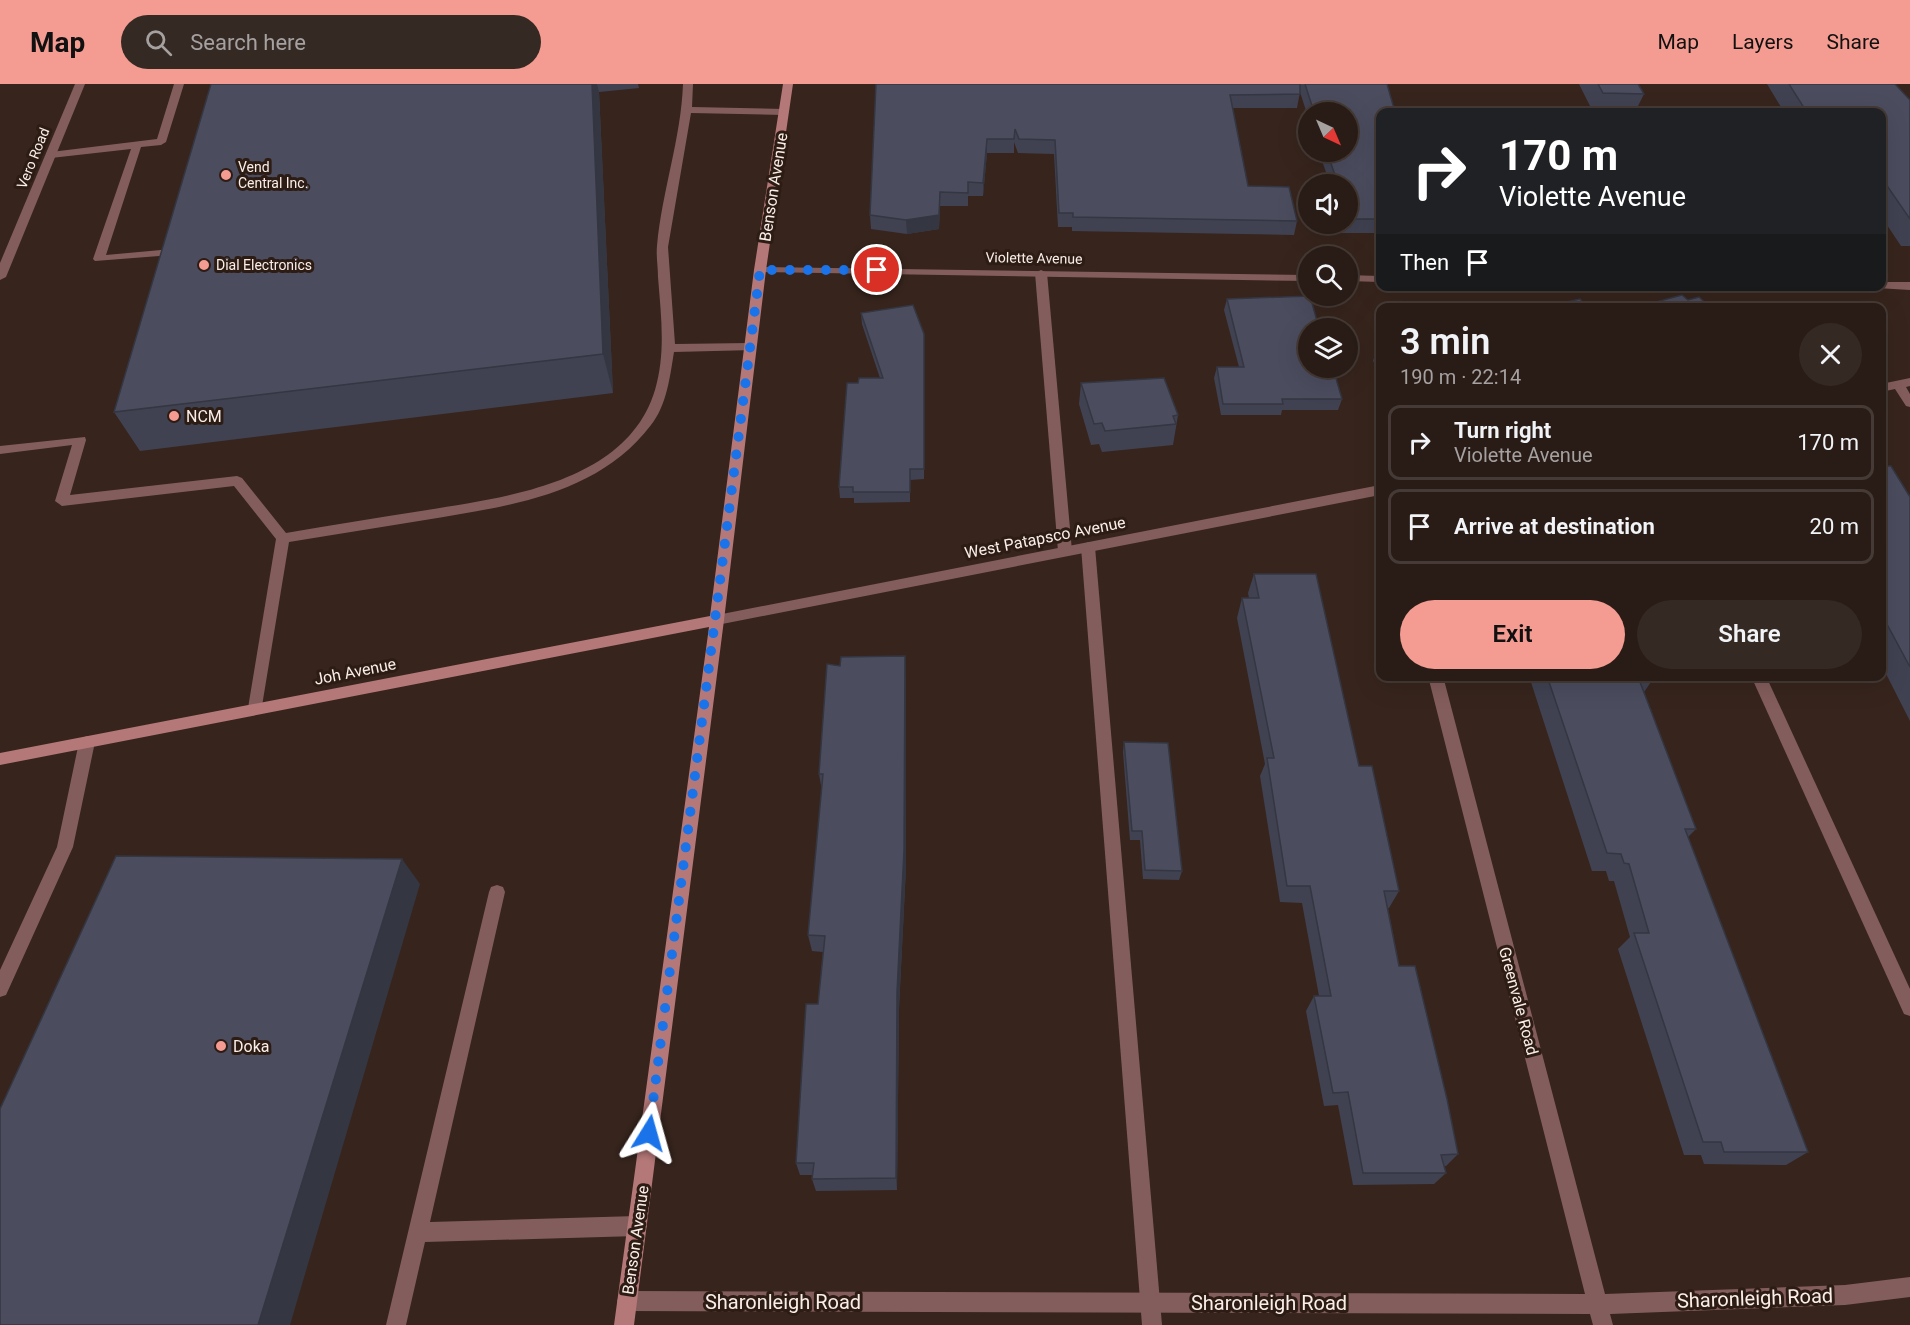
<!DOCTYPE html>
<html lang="en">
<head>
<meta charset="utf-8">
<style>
  body { margin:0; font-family:Roboto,sans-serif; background:#352923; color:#f1f3f6; height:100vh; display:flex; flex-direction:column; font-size:22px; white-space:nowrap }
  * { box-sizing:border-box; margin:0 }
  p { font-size:20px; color:#a5a1a1 }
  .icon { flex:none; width:33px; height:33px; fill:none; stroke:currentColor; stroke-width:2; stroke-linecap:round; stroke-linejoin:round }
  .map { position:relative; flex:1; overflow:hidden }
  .panel { position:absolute; left:1376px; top:219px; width:510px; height:378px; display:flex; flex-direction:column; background:#291c16; border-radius:12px; box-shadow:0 6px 24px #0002,0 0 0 2px #453a35 }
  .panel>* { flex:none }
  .guide { position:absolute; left:1376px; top:24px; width:510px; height:183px; border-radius:12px; box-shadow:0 6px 24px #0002,0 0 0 2px #453a35; background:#202124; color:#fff; overflow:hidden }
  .needle { width:39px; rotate:136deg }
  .fabs { position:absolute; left:1298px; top:18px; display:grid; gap:12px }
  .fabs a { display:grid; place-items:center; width:60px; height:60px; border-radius:50%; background:#291c16; box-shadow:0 6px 24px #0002,0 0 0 2px #453a35; font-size:30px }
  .pin { position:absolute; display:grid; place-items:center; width:51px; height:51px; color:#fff; margin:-26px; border:3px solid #fff; border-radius:50%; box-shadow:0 2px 6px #0007 }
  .me { position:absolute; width:66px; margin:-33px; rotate:8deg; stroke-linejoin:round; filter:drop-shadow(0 0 4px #0008) }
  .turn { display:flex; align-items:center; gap:21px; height:126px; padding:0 24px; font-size:27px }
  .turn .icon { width:78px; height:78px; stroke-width:2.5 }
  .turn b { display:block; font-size:42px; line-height:51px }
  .then { display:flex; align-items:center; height:57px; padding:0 24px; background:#0003; gap:12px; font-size:22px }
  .round { display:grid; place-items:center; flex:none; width:63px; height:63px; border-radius:32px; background:#352923 }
  .summary { display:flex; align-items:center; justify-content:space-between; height:102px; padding:0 24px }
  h1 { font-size:36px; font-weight:600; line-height:45px }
  .cta { display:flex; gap:12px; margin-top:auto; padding:12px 24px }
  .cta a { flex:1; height:69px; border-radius:36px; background:#f59c92; color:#111; font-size:24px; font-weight:600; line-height:69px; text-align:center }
  .cta a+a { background:#352923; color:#f1f3f6 }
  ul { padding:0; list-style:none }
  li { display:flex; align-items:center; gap:18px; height:75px; margin:0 12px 9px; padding:0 12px; border:3px solid #453a35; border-radius:12px }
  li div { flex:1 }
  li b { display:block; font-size:22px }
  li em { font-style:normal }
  header { display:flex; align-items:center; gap:36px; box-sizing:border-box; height:84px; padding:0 30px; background:#f59c92; color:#111 }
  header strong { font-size:28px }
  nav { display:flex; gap:33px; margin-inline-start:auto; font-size:21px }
  .search { width:420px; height:54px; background:#352923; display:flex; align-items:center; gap:15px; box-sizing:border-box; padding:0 21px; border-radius:33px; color:#a5a1a1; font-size:22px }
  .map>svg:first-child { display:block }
</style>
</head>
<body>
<header>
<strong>Map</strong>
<div class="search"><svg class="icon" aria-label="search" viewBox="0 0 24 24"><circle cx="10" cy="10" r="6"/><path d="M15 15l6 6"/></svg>Search here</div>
<nav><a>Map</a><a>Layers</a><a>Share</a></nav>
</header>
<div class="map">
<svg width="1910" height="1241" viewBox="0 0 1910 1241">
  <rect width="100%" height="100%" fill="#37251d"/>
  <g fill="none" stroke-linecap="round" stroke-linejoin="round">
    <g fill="#835d5c" fill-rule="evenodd">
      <polygon points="174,0 184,0 166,58 161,61 141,63 106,171 172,165 178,168 172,171 95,177 93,175 131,65 51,74 46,71 51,68 157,55"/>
      <path d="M683 0H693L692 23 784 25 789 28 784 31 691 29 668 163 675 260 750 259 756 263 754 266 674 268C670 292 667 321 651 341 597 412 507 422 425 436 380 443 334 451 289 458L261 628H251L248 624 276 455 234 402 62 422 55 417 72 361 0 370V362L85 353 86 356 70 411 237 392 242 394 286 449C331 441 376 434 421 427 502 414 627 400 655 306 666 269 661 231 658 193 658 183 656 172 657 162 662 107 681 55 683 0Z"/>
      <polygon points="1041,186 1047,189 1072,467 1065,472 1058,467 1035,189"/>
      <polygon points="1088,458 1095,463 1162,1241 1142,1241 1081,463"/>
      <polygon points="1751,592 1766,592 1910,905 1910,932 1904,930"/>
      <polygon points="87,652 92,654 95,658 73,763 6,911 0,913 0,886 57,763 79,658 82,654"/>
      <polygon points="497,801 503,803 505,808 430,1138 637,1132 644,1135 647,1142 644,1149 637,1152 425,1158 406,1241 386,1241 489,808 491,803"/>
    </g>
    <g fill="#835d5c" fill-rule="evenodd">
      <polygon points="75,0 85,0 6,193 0,196 0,179"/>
      <polygon points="760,183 1308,191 1308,197 756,188 754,186"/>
      <polygon points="1347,191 1380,192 1380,198 1347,197"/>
      <polygon points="1881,198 1910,198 1910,206 1877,204 1876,202 1881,202"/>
      <polygon points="1910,294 1910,302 1906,303 1910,310 1910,323 1906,322 1895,305 1881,308 1881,300"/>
      <polygon points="1380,401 1380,411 717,541 710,536 717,531"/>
      <polygon points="1428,592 1443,592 1605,1210 1845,1201 1910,1193 1910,1213 1845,1221 1610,1230 1613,1241 1593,1241 1590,1230 627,1227 620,1224 617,1217 620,1210 627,1207 1585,1210"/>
    </g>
    <polygon fill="#b57878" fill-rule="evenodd" points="783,0 793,0 766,186 724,536 634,1241 614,1241 709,543 0,681 0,669 710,532 754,186"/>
  </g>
  <g fill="#404252">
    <polygon points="211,0 638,0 639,4 599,8 613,309 140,367 114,328"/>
    <polygon points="876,0 1387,0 1380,28 1380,149 1332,149 1330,140 1347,140 1347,100 1322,100 1324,94 1328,94 1319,68 1347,68 1347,28 1308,28 1308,33 1300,8 1297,24 1233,24 1248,102 1297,137 1294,151 1072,147 1072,143 1058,143 1054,70 1018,69 1014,58 1014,69 987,69 983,112 968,112 968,122 940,122 939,145 907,150 871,145 870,131"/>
    <polygon points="1579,0 1638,0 1644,10 1635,28 1593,28"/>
    <polygon points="1767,0 1895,0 1910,16 1910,162 1901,162 1881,132 1881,28 1784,28"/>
    <polygon points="1227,215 1308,244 1342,315 1338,326 1282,326 1281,331 1221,331 1214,294 1217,283 1239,283 1224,226"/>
    <polygon points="861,229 924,250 924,395 910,396 910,418 854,419 854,414 840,414 839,403 858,299 880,294 862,240"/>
    <polygon points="1379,258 1380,258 1380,287 1373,277"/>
    <polygon points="1081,299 1178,331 1173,361 1102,368 1099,360 1091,361 1079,320"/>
    <polygon points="1881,382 1910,413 1910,637 1881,580"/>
    <polygon points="1254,490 1359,682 1399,807 1389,824 1388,824 1399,882 1458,1070 1446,1082 1444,1082 1446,1089 1434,1100 1353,1101 1338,1021 1324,1022 1306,927 1314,912 1319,912 1302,819 1280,818 1260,692 1265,680 1237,534 1242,514 1249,514 1248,509"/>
    <polygon points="906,592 906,783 899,924 897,1106 816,1107 812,1095 812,1091 800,1091 796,1079 818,920 823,868 812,867 808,851 822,707 819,690"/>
    <polygon points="1529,592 1649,592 1651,598 1644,608 1696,745 1688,753 1808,1068 1786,1081 1704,1080 1701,1071 1684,1071 1618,865 1630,853 1614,797 1609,797 1606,787 1592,787"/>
    <polygon points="1124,658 1182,787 1179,796 1143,795 1140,756 1130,756 1123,668"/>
  </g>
  <g fill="#343642">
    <polygon points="592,0 597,0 599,8 613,309 603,270"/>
    <polygon points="987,55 987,69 983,112 983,99"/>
    <polygon points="940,108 939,145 907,150 906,136"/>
    <polygon points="905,572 906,592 906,783 899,924 897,1106 896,1094 897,908"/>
    <polygon points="402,775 420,800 290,1241 258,1241"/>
  </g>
  <g fill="#4b4d5f" stroke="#343642" stroke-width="1.5">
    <polygon points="211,0 592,0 603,270 114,328"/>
    <polygon points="876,0 1300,0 1300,10 1230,11 1248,102 1289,103 1297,137 1073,133 1073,129 1059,129 1055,56 1019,55 1015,45 1014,55 987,55 983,99 968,98 968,109 940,108 939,131 906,136 870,131"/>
    <polygon points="1305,0 1387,0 1395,28 1380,28 1380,135 1347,135 1347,100 1326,100 1324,94 1336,94 1327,68 1347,68 1347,28 1314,28"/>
    <polygon points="1598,0 1638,0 1644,10 1603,9"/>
    <polygon points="1789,0 1895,0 1910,16 1910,135 1881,93 1881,28 1837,28 1806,27"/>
    <polygon points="1682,211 1688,216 1699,213 1711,224 1633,224"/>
    <polygon points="1310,212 1319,244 1308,244 1308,284 1333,284 1342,315 1282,315 1283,320 1223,320 1217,283 1244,283 1227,215"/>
    <polygon points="1580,215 1587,224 1538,224"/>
    <polygon points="913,221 924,250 924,385 910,385 910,408 853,408 853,403 839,403 847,299 858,299 859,294 883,294 861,229"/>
    <polygon points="1164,294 1178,331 1173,332 1176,340 1105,347 1102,339 1094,340 1081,299"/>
    <polygon points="1881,382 1891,382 1910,413 1910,583 1881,529 1881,528 1885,528 1881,521"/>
    <polygon points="1254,490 1316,490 1359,682 1372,682 1399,807 1384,807 1399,882 1415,882 1447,1015 1458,1070 1441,1071 1446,1089 1363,1089 1348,1008 1333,1009 1314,912 1331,912 1310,802 1287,802 1267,674 1274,674 1242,514 1259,514"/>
    <polygon points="905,572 904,766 897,908 896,1094 812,1095 814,1079 796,1079 806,920 818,920 825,852 808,851 823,690 819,690 827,580 840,582 841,573"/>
    <polygon points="1547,592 1649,592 1651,598 1640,598 1696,745 1685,745 1808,1068 1724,1068 1721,1058 1703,1058 1634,849 1649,849 1629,780 1624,779 1621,770 1607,769"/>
    <polygon points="1124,658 1168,659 1182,787 1145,786 1142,747 1132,747"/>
    <polygon points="116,772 402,775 258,1241 0,1241 0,1025"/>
  </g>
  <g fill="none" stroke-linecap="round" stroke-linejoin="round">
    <polyline stroke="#1a73e8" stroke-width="10" stroke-dasharray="0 18" points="649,1049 760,186 877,186"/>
  </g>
  <g fill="#f59c92" stroke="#2c1c14" stroke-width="2">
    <circle cx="226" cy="91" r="6"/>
    <circle cx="204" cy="181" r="6"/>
    <circle cx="174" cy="332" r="6"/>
    <circle cx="221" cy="962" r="6"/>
  </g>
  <g text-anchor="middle" stroke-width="6" stroke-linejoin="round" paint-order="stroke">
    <g font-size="14" fill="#faeee9" stroke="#2c1c14">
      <text transform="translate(33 74) rotate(-68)" y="5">Vero Road</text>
      <text transform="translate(1034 174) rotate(1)" y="5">Violette Avenue</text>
    </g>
    <g font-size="14" fill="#faeee9" stroke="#2c1c14" text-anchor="start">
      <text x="238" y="88">Vend<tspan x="238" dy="16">Central Inc.</tspan></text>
      <text x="216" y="186">Dial Electronics</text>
    </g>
    <g font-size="16" fill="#faeee9" stroke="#2c1c14">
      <text transform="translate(773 103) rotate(-81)" y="6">Benson Avenue</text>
      <text transform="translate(1045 453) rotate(-11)" y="6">West Patapsco Avenue</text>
      <text transform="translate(355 587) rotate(-11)" y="6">Joh Avenue</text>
      <text transform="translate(1519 917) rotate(75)" y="6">Greenvale Road</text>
      <text transform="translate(635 1156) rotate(-82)" y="6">Benson Avenue</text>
    </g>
    <g font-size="16" fill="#faeee9" stroke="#2c1c14" text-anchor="start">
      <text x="186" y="338">NCM</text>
      <text x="233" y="968">Doka</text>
    </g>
    <g font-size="20" fill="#faeee9" stroke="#2c1c14">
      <text transform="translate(1755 1214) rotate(-2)" y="7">Sharonleigh Road</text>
      <text x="783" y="1225">Sharonleigh Road</text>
      <text x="1269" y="1226">Sharonleigh Road</text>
    </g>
  </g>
</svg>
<div class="fabs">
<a><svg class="needle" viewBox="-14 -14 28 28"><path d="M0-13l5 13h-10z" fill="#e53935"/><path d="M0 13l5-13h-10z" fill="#a5a1a1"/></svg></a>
<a><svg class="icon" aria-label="sound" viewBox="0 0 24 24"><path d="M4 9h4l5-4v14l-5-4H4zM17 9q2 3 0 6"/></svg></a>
<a><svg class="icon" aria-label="search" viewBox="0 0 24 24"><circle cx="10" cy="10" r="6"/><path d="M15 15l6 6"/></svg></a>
<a><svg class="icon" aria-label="layers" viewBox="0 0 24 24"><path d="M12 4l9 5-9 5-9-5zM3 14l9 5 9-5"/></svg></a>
</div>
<div class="pin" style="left:877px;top:186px;background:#d93025"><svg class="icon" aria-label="arrive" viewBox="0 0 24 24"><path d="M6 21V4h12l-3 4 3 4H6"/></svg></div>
<svg class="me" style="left:649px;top:1049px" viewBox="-20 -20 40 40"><path d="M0-17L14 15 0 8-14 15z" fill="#1a73e8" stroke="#fff" stroke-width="4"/></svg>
<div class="guide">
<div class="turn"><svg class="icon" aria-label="right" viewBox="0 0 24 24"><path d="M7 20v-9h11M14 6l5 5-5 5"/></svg><div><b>170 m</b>Violette Avenue</div></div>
<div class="then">Then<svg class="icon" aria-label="arrive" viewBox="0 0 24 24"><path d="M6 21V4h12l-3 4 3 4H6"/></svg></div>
</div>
<section class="panel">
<div class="summary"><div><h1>3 min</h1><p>190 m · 22:14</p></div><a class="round"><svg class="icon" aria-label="close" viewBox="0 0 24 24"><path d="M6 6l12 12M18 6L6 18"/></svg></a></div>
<ul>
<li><svg class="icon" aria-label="right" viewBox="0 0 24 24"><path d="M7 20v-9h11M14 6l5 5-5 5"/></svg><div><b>Turn right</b><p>Violette Avenue</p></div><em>170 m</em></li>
<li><svg class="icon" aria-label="arrive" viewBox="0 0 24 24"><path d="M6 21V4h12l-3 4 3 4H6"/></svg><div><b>Arrive at destination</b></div><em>20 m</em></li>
</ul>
<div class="cta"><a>Exit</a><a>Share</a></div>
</section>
</div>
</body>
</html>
